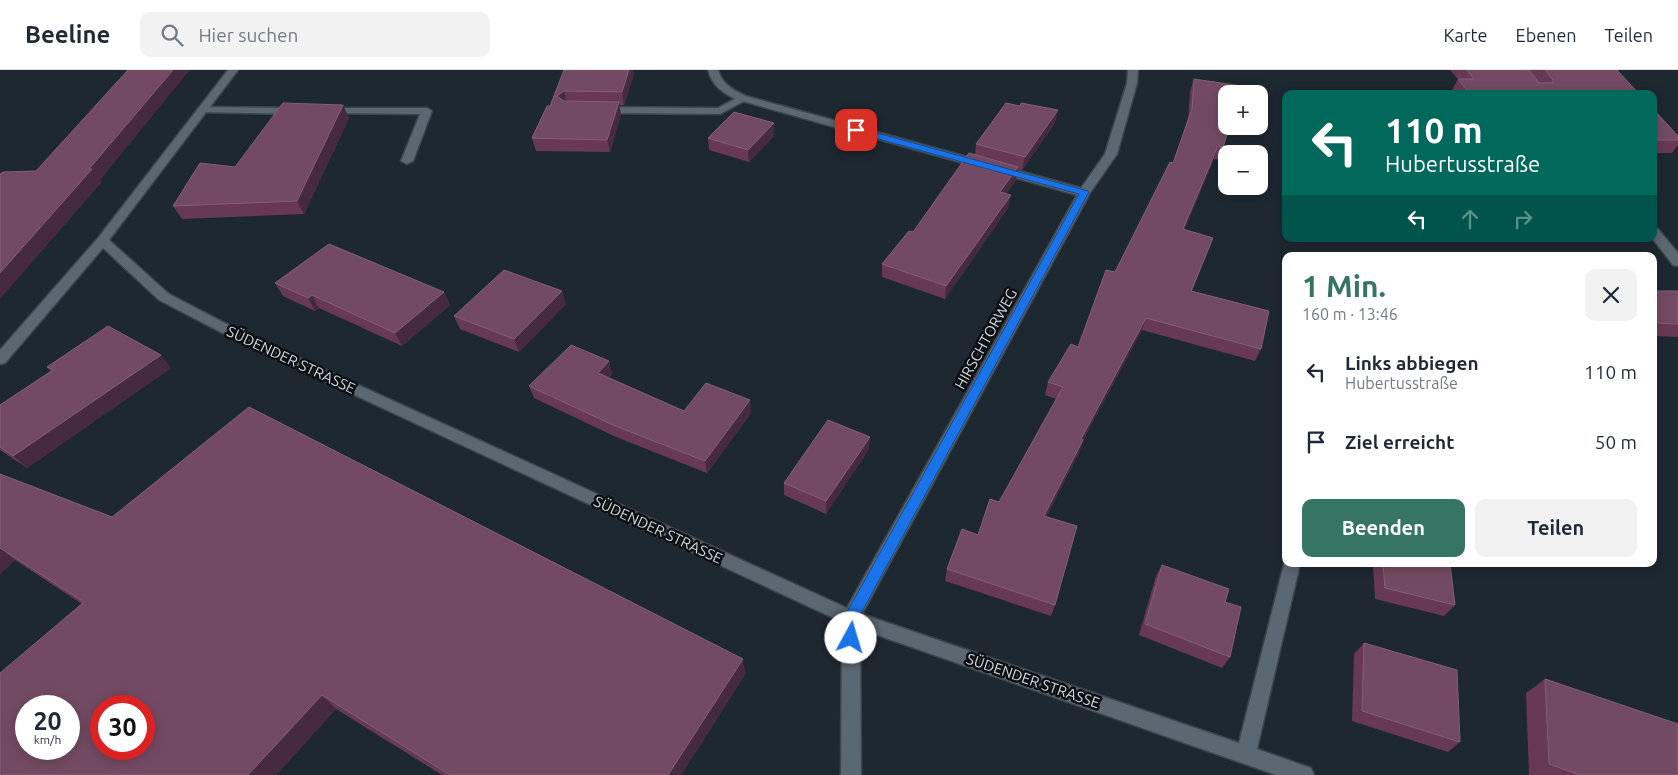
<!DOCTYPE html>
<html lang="de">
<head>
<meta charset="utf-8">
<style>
  body { margin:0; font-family:Ubuntu,sans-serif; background:#f2f2f3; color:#1f2937; height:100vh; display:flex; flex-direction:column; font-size:19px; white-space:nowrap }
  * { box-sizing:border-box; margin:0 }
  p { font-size:16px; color:#747a83 }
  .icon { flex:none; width:28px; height:28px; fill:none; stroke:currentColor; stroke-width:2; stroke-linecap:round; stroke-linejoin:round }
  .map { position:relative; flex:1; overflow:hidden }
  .side { position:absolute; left:1282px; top:182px; width:375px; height:315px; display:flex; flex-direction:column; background:#fff; border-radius:10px; box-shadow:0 2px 12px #0003 }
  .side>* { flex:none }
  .guide { position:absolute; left:1282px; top:20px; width:375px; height:152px; border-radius:10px; box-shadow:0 2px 12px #0003; background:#00695c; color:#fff; overflow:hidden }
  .fabs { position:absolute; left:1218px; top:15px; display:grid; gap:10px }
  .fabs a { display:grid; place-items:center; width:50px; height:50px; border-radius:10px; background:#fff; box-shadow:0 2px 12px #0003; font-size:25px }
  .speed { position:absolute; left:15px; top:625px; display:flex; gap:10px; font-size:25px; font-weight:700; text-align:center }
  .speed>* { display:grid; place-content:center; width:65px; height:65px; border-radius:50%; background:#fff; box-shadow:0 2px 12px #0003; line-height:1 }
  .speed small { font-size:12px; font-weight:400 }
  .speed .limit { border:8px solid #d22; background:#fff; color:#111 }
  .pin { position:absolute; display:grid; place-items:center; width:42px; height:42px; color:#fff; margin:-21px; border-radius:10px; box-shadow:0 2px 8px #0006 }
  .me { position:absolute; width:55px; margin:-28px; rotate:6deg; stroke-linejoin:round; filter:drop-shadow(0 0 4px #0008) }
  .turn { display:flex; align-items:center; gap:18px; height:105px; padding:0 20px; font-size:22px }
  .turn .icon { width:65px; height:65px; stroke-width:2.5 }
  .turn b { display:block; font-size:35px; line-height:42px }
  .lanes { display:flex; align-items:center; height:48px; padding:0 20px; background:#0003; justify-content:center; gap:25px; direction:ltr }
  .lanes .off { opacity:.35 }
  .round { display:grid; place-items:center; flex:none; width:52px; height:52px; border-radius:10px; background:#f2f2f3 }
  .headline { display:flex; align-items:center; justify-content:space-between; height:85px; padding:0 20px }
  h1 { font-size:30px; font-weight:700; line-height:38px; color:#367563 }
  .action { display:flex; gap:10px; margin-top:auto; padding:10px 20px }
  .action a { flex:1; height:58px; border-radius:10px; background:#367563; color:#fff; font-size:20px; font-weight:700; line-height:58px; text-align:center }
  .action a+a { background:#f2f2f3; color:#1f2937 }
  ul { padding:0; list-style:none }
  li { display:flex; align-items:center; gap:15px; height:70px; padding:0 20px }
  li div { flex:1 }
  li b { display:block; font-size:19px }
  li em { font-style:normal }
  header { display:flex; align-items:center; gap:30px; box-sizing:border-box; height:70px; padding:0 25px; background:#fff; border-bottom:1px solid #e0e1e3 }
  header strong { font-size:24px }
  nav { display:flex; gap:28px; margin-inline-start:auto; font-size:18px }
  .search { width:350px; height:45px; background:#f2f2f3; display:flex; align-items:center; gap:12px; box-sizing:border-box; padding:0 18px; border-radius:10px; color:#747a83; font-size:19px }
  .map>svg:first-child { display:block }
</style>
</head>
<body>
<header>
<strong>Beeline</strong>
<div class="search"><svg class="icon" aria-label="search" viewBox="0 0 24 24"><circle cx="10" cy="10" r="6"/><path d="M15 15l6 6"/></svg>Hier suchen</div>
<nav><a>Karte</a><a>Ebenen</a><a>Teilen</a></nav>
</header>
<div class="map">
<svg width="1678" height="705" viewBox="0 0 1678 705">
  <rect width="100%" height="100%" fill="#1e2831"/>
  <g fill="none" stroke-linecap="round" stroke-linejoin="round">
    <defs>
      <g id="lane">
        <polygon points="742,25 747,28 746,30 720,44 601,43 596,40 601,37 718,38"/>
        <polygon points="202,37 297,38 302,41 297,44 198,42 197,40 198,38"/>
        <polygon points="325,38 427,38 432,41 413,91 407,94 401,91 420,44 321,43 320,41"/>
      </g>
      <g id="street">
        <path d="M228 0H238L109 170 169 224 242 262 847 538 1077 125 738 30C724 24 712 16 708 0H718C722 14 733 20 746 26L1081 118 1105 84 1127 13 1128 0H1138L1137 13 1117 84 1090 123 862 544 1239 673 1284 494 1286 489V494H1300L1257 679 1311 698 1314 705H1276L860 559 861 705H841L842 552 232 268 159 230 103 178 5 293 0 294V280L98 168Z"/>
        <polygon points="1654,158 1658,159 1678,183 1678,196 1673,195 1653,169"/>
      </g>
    </defs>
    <use href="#lane" stroke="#3c444c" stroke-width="3"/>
    <use href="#street" stroke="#3c444c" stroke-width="3"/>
    <use href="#lane" fill="#5b6771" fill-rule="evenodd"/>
    <use href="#street" fill="#5b6771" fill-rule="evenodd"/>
  </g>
  <g fill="#683954">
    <polygon points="564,0 634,5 624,35 619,35 621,45 610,82 536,81 532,68 550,36"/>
    <polygon points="1450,0 1617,0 1639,24 1453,24 1451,22 1458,9"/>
    <polygon points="1194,9 1223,77 1219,90 1214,89 1184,160 1208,181 1192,221 1261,279 1255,291 1142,260 1083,370 1079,383 1046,446 1055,535 1051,546 945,511 947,499 978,465 999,432 1056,329 1045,325 1048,312 1078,277 1115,202 1173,93 1188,50 1190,22"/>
    <polygon points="1654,40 1678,66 1678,75 1672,83 1654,83"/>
    <polygon points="349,48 304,144 182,149 173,136 235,97"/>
    <polygon points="774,53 774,66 749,92 709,80 708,68"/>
    <polygon points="1055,53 1022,100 1018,99 1016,110 1006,123 1008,138 945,229 882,207 882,194 913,162 975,85 976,74"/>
    <polygon points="275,213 444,222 450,235 402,276 319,238 315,241 283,226"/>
    <polygon points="1654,221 1678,221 1678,267 1654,266"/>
    <polygon points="566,234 519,282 460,259 454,246"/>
    <polygon points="609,291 612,304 609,308 684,341 751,343 707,403 616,367 534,328 529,316"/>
    <polygon points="47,297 171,298 27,398 0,380 0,335 51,301"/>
    <polygon points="869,379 826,444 784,425 784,413"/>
    <polygon points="0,404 112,447 746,603 681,705 442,705 336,639 276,705 0,705 82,534 15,490 0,504"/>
    <polygon points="1373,494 1450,494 1455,535 1444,546 1375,529"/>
    <polygon points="1162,495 1225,532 1230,587 1222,598 1139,565 1156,506"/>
    <polygon points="1364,573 1460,672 1448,682 1352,651 1354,584"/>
    <polygon points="1545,609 1678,705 1529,705 1526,623"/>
  </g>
  <g fill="#462b40">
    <polygon points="173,0 188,0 189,1 100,110 102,112 0,229 0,203"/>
    <polygon points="629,0 633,0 634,5 624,35 622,22"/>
    <polygon points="564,21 567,34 557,26"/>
    <polygon points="619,32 621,45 610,82 607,70"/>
    <polygon points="343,35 349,48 304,144 297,131"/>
    <polygon points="1058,40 1055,53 1022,100 1025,87"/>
    <polygon points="774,53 774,66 749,92 748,80"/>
    <polygon points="1218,76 1214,89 1178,172 1183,159"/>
    <polygon points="1018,97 1016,110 998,135 1000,122"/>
    <polygon points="1011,125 1008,138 945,229 946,216"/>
    <polygon points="562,221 566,234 519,282 514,269"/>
    <polygon points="444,222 450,235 402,276 395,263"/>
    <polygon points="312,225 319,238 315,241 308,228"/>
    <polygon points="1146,248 1142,260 1077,382 1081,369"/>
    <polygon points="161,285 171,298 27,398 13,386"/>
    <polygon points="609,291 612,304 601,315 598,303"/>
    <polygon points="750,330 751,343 707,403 705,391"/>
    <polygon points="870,367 869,379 826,444 826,431"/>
    <polygon points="1083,370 1079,383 1041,458 1044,446"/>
    <polygon points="0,478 15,490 0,504"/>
    <polygon points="743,589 746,603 681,705 668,705"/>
    <polygon points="322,625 336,639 276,705 248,705"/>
  </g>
  <g fill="#734a63" stroke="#826076" fill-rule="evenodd">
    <polygon points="128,0 173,0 89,99 92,99 0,203 0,104 3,102 36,101"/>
    <polygon points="564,0 629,0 622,22 564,21 557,26 564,31 619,32 607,70 532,68 547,36 550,36"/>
    <polygon points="1467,0 1529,0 1539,13 1553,13 1553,10 1545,0 1617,0 1639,24 1470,24 1458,9 1474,9"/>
    <polygon points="1194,9 1242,16 1240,24 1226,24 1226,56 1230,56 1223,77 1218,76 1183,159 1213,168 1191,221 1269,241 1261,279 1146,248 1081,369 1083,370 1044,446 1077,456 1055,535 947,499 962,459 978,465 990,429 999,432 1063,317 1048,312 1071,274 1078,277 1106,200 1115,202 1170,92 1173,93 1192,39"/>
    <polygon points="283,33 343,35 297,131 173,136 200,93 235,97"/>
    <polygon points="1006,33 1020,36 1021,33 1058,40 1025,87 976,74"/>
    <polygon points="1654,40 1678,66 1678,70 1654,70"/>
    <polygon points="734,42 774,53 748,80 708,68"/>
    <polygon points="969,83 1018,97 1000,122 1011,125 946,216 882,194 909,161 913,162"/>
    <polygon points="329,174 444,222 395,263 312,225 308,228 275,213"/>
    <polygon points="504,200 562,221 514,269 454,246"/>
    <polygon points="1654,221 1678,221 1678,254 1654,253"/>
    <polygon points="108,256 161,285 13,386 0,377 0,335 53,300 47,297"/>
    <polygon points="571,275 609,291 598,303 684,341 706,313 750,330 705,391 613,355 529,316"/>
    <path d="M249 337 743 589 668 705H450L322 625 248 705H0V603L84 532 0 478V404L112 447ZM26 636H69V679H26ZM101 636H144V679H101Z"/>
    <polygon points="828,350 870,367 826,431 784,413"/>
    <polygon points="1383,494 1450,494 1455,535 1385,518"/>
    <polygon points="1162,495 1229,519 1225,532 1241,537 1230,587 1145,554"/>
    <polygon points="1364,573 1457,600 1460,672 1362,641"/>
    <polygon points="1545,609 1678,654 1678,705 1580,705 1549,694"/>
  </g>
  <path fill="#1a73e8" stroke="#114b97" d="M853 58H859L1088 121 1089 122 858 549V568L856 572 851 574 846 572C843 564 843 551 846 544L1079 124 853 62Z"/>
  <g text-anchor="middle" stroke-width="5" stroke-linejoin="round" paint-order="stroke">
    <g font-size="15" fill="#d0d7dd" stroke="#0c1014">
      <text transform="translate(986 269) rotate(-61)" y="5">HIRSCHTORWEG</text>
      <text transform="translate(291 290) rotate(25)" y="5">SÜDENDER STRASSE</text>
      <text transform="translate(658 460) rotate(25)" y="5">SÜDENDER STRASSE</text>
      <text transform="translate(1033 611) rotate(19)" y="5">SÜDENDER STRASSE</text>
    </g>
  </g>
</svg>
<div class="fabs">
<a>+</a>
<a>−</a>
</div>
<div class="speed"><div>20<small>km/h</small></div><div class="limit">30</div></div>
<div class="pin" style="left:856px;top:60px;background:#d93025"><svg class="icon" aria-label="arrive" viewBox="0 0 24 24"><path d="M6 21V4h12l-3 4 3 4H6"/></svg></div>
<svg class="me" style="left:851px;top:568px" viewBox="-20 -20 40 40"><circle r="19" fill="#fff"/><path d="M0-13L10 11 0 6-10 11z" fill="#1a73e8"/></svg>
<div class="guide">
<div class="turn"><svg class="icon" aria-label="left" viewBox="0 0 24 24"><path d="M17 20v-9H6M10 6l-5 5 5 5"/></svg><div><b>110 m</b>Hubertusstraße</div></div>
<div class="lanes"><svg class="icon" aria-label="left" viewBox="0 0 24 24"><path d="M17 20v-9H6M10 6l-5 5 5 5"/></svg><svg class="icon off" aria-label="ahead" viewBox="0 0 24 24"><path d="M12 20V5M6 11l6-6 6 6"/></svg><svg class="icon off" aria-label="right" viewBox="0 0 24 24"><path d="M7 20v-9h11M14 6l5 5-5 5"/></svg></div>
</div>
<section class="side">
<div class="headline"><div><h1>1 Min.</h1><p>160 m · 13:46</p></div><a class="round"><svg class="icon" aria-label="close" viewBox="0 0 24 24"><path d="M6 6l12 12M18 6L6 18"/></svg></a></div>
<ul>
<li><svg class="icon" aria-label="left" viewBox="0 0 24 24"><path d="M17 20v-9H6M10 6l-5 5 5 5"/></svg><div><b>Links abbiegen</b><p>Hubertusstraße</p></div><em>110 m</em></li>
<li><svg class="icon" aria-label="arrive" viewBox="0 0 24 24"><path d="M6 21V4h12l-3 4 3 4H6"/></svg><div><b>Ziel erreicht</b></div><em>50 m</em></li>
</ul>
<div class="action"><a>Beenden</a><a>Teilen</a></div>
</section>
</div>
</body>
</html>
